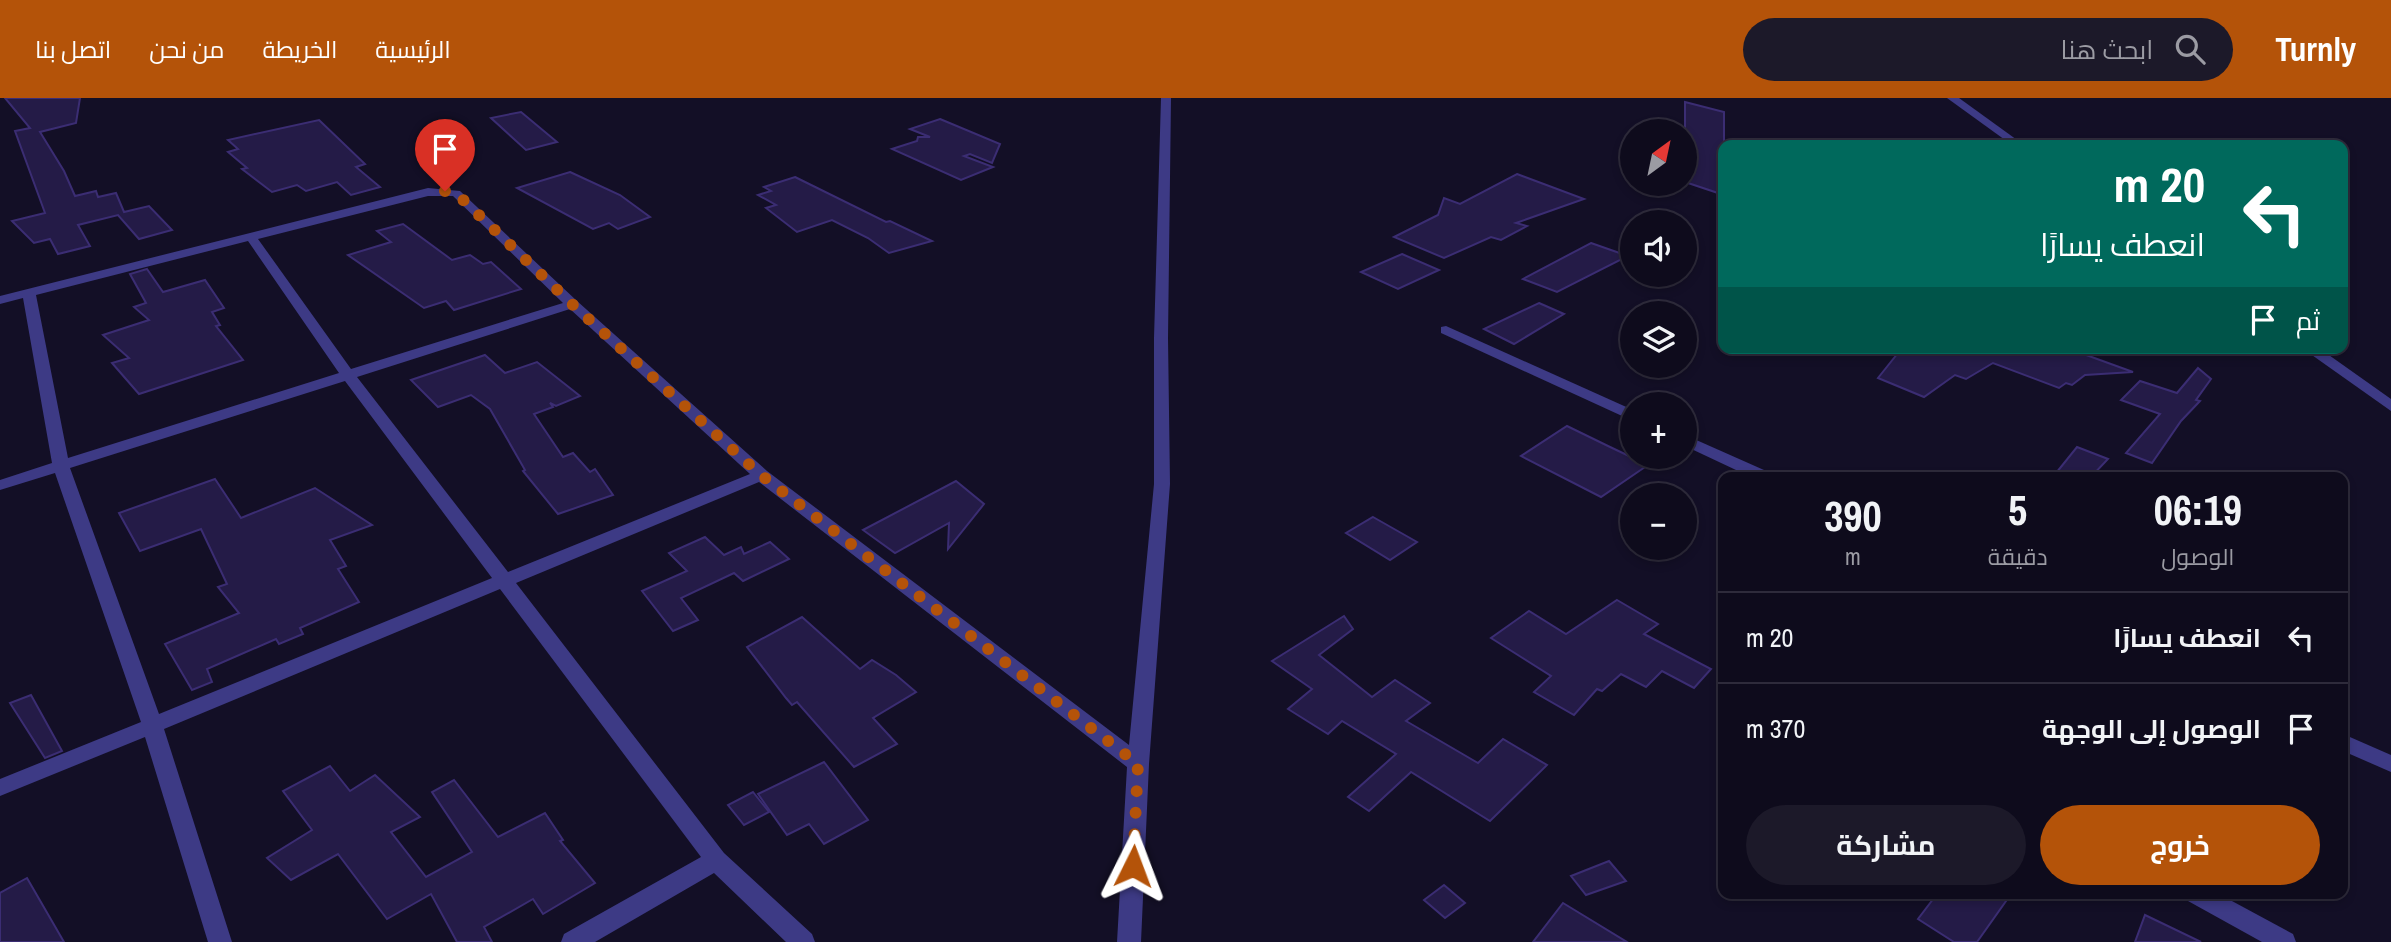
<!DOCTYPE html>
<html lang="ar">
<head>
<meta charset="utf-8">
<style>
  body { margin:0; font-family:"Archivo Narrow",Cairo,sans-serif; background:#1c1929; color:#f1f3f6; direction:rtl; height:100vh; display:flex; flex-direction:column; font-size:26px; white-space:nowrap }
  * { box-sizing:border-box; margin:0 }
  p { font-size:23px; color:#9b9ba3 }
  .icon { flex:none; width:38px; height:38px; fill:none; stroke:currentColor; stroke-width:2; stroke-linecap:round; stroke-linejoin:round }
  .map { position:relative; flex:1; overflow:hidden; direction:ltr }
  .sheet { position:absolute; left:1718px; top:374px; width:630px; height:427px; display:flex; flex-direction:column; background:#0e0b1c; border-radius:14px; box-shadow:0 4px 10px #0003,0 0 0 2px #2e2b3b; direction:rtl }
  .sheet>* { flex:none }
  .guide { position:absolute; left:1718px; top:42px; width:630px; height:214px; border-radius:14px; box-shadow:0 4px 10px #0003,0 0 0 2px #2e2b3b; direction:rtl; background:#00695c; color:#fff; overflow:hidden }
  .needle { width:46px; rotate:33deg }
  .fabs { position:absolute; left:1620px; top:21px; display:grid; gap:14px }
  .fabs a { display:grid; place-items:center; width:77px; height:77px; border-radius:50%; background:#0e0b1c; box-shadow:0 4px 10px #0003,0 0 0 2px #2e2b3b; font-size:35px }
  .pin { position:absolute; display:grid; place-items:center; width:60px; height:60px; color:#fff; margin:-72px -30px; border-radius:50% 50% 50% 0; rotate:-45deg; box-shadow:0 0 7px #0007 }
  .pin .icon { rotate:45deg }
  .me { position:absolute; width:77px; margin:-38px; rotate:3deg; stroke-linejoin:round; filter:drop-shadow(0 0 5px #0008) }
  .turn { display:flex; align-items:center; gap:24px; height:147px; padding:0 28px; font-size:32px }
  .turn .icon { width:91px; height:91px; stroke-width:2.5 }
  .turn b { display:block; font-size:49px; line-height:60px }
  .then { display:flex; align-items:center; height:66px; padding:0 28px; background:#0003; gap:14px; font-size:26px }
  .eta { display:flex; justify-content:space-evenly; align-items:center; height:119px; text-align:center }
  .eta b { font-size:42px; font-weight:700; line-height:49px }
  .cta { display:flex; gap:14px; margin-top:auto; padding:14px 28px }
  .cta a { flex:1; height:80px; border-radius:42px; background:#b45309; color:#fff; font-size:28px; font-weight:700; line-height:80px; text-align:center }
  .cta a+a { background:#1c1929; color:#f1f3f6 }
  ul { padding:0; list-style:none }
  li { display:flex; align-items:center; gap:21px; height:91px; padding:0 28px; border-top:2px solid #2e2b3b }
  li div { flex:1 }
  li b { display:block; font-size:26px }
  li em { font-style:normal }
  header { display:flex; align-items:center; gap:42px; box-sizing:border-box; height:98px; padding:0 35px; background:#b45309; color:#fff }
  header strong { font-size:33px }
  nav { display:flex; gap:38px; margin-inline-start:auto; font-size:24px }
  .search { width:490px; height:63px; background:#1c1929; display:flex; align-items:center; gap:18px; box-sizing:border-box; padding:0 24px; border-radius:38px; color:#9b9ba3; font-size:26px }
  .map>svg:first-child { display:block }
</style>
</head>
<body>
<header>
<strong>Turnly</strong>
<div class="search"><svg class="icon" aria-label="search" viewBox="0 0 24 24"><circle cx="10" cy="10" r="6"/><path d="M15 15l6 6"/></svg>ابحث هنا</div>
<nav><a>الرئيسية</a><a>الخريطة</a><a>من نحن</a><a>اتصل بنا</a></nav>
</header>
<div class="map">
<svg width="2391" height="844" viewBox="0 0 2391 844">
  <rect width="100%" height="100%" fill="#130f26"/>
  <g fill="#241b47" stroke="#3b2d73" stroke-width="2">
    <polygon points="5,0 80,0 76,25 40,34 64,73 75,98 96,93 98,99 116,95 124,114 149,108 172,132 139,141 118,117 78,127 90,148 58,156 50,141 34,145 12,123 45,115 15,33 30,30"/>
    <polygon points="1685,4 1724,14 1724,97 1685,84"/>
    <polygon points="521,14 557,44 526,52 491,20"/>
    <polygon points="940,21 1000,46 992,65 970,56 964,58 993,69 961,82 892,51 917,43 918,39 930,39 910,31"/>
    <polygon points="319,22 365,66 356,69 380,89 351,97 337,84 306,93 297,87 272,94 242,71 247,70 228,54 238,51 228,42"/>
    <polygon points="570,74 620,97 650,119 618,131 609,125 593,131 517,90"/>
    <polygon points="1517,76 1584,101 1516,125 1527,128 1501,142 1491,139 1444,160 1394,139 1438,117 1444,100 1460,106"/>
    <polygon points="795,79 886,124 890,123 932,143 889,155 868,140 832,122 797,134 766,110 776,107 758,97 771,93 764,89"/>
    <polygon points="403,126 452,162 470,157 483,166 491,164 521,191 454,212 446,203 424,210 348,157 391,144 377,133"/>
    <polygon points="1591,145 1628,158 1557,194 1523,181"/>
    <polygon points="1402,156 1439,172 1398,191 1361,174"/>
    <polygon points="147,171 163,194 205,182 224,210 212,214 220,227 216,228 243,262 139,296 112,265 129,260 103,237 149,222 134,209 146,205 130,176"/>
    <polygon points="1539,205 1564,216 1514,246 1484,231"/>
    <polygon points="1902,250 2067,250 2133,274 2085,277 2072,287 2066,285 2059,290 1993,265 1966,281 1955,277 1924,299 1878,280"/>
    <polygon points="485,257 505,275 537,264 580,298 556,308 550,305 553,309 534,316 563,359 573,355 590,374 595,371 613,397 558,416 523,373 525,372 490,311 471,297 438,309 411,282"/>
    <polygon points="2198,270 2211,281 2196,302 2200,303 2181,323 2152,365 2126,355 2160,316 2121,302 2140,283 2177,295"/>
    <polygon points="1567,328 1608,348 1648,367 1601,399 1521,358"/>
    <polygon points="2077,349 2108,361 2090,380 2052,380"/>
    <polygon points="215,381 241,420 315,390 372,427 330,442 346,468 338,471 359,504 300,530 303,536 279,546 276,541 207,571 212,584 192,592 165,546 239,515 218,489 227,486 201,431 140,453 119,415"/>
    <polygon points="956,383 984,406 948,451 949,425 895,455 863,432"/>
    <polygon points="1373,419 1417,444 1390,462 1346,435"/>
    <polygon points="705,439 724,457 741,449 744,456 770,444 789,461 743,483 734,475 681,500 698,522 673,533 642,493 687,473 669,455"/>
    <polygon points="1617,502 1658,526 1644,536 1711,571 1694,590 1662,573 1646,589 1621,576 1602,593 1597,591 1574,617 1534,594 1551,578 1491,540 1529,513 1566,536"/>
    <polygon points="1344,518 1353,531 1319,557 1372,599 1395,582 1430,605 1406,623 1478,665 1503,641 1547,667 1490,723 1411,674 1369,713 1348,699 1396,656 1342,623 1328,636 1288,611 1312,591 1272,563"/>
    <polygon points="802,519 860,571 872,562 896,577 916,594 873,620 897,646 854,669 797,604 792,607 786,600 747,549"/>
    <polygon points="31,597 62,653 45,660 10,605"/>
    <polygon points="824,664 868,722 824,746 809,726 787,737 758,696"/>
    <polygon points="330,668 350,693 375,677 420,719 391,734 426,779 472,754 432,694 454,682 498,739 545,715 563,742 560,743 595,785 543,816 533,801 484,829 492,844 457,844 431,796 387,821 338,756 291,782 267,760 312,732 283,693"/>
    <polygon points="753,694 769,714 744,727 728,707"/>
    <polygon points="1609,763 1626,783 1586,797 1571,778"/>
    <polygon points="27,780 64,844 0,844 0,795"/>
    <polygon points="1444,787 1465,805 1445,820 1424,802"/>
    <polygon points="1937,796 2011,796 1977,844 1954,844 1918,821"/>
    <polygon points="1563,805 1627,844 1533,844"/>
    <polygon points="2145,817 2201,844 2135,844"/>
  </g>
  <g fill="none" stroke-linecap="round" stroke-linejoin="round">
    <g fill="#3d3a85" fill-rule="evenodd">
      <path d="M1161 0H1171L1168 240 1170 386 1149 666 1141 844H1117L1127 669 759 384 516 485 724 755 812 836 815 844H786L714 775 595 844H561L564 836 701 759 500 491 164 631 232 844H208L145 639 0 698V681L141 624 55 375 0 392V382L52 365 23 200 0 206V198L428 90 460 93 577 203 767 373 1129 647 1154 386V240ZM428 98H453L563 205 351 271 258 141ZM248 143 339 275 68 360 36 197ZM570 211 750 376 508 474 357 279ZM345 283 492 480 159 616 70 370Z"/>
      <polygon points="1947,0 1959,0 2024,47 2012,47"/>
      <polygon points="1446,228 1633,312 1633,323 1441,235 1441,229"/>
      <polygon points="2302,250 2319,250 2391,301 2391,313"/>
      <polygon points="1685,337 1773,376 1775,380 1753,380 1685,348"/>
      <polygon points="2343,636 2391,657 2391,674 2343,653"/>
      <polygon points="2185,796 2219,796 2293,836 2296,844 2262,844 2188,803"/>
    </g>
  </g>
  <g fill="none" stroke-linecap="round" stroke-linejoin="round">
    <polyline stroke="#b45309" stroke-width="12" stroke-dasharray="0 21.6" points="445,93 456,95 572,206 761,377 1138,666 1133,768"/>
  </g>
</svg>
<div class="fabs">
<a><svg class="needle" viewBox="-14 -14 28 28"><path d="M0-13l5 13h-10z" fill="#e53935"/><path d="M0 13l5-13h-10z" fill="#9b9ba3"/></svg></a>
<a><svg class="icon" aria-label="sound" viewBox="0 0 24 24"><path d="M4 9h4l5-4v14l-5-4H4zM17 9q2 3 0 6"/></svg></a>
<a><svg class="icon" aria-label="layers" viewBox="0 0 24 24"><path d="M12 4l9 5-9 5-9-5zM3 14l9 5 9-5"/></svg></a>
<a>+</a>
<a>−</a>
</div>
<div class="pin" style="left:445px;top:93px;background:#d93025"><svg class="icon" aria-label="arrive" viewBox="0 0 24 24"><path d="M6 21V4h12l-3 4 3 4H6"/></svg></div>
<svg class="me" style="left:1133px;top:768px" viewBox="-20 -20 40 40"><path d="M0-17L14 15 0 8-14 15z" fill="#b45309" stroke="#fff" stroke-width="4"/></svg>
<div class="guide">
<div class="turn"><svg class="icon" aria-label="left" viewBox="0 0 24 24"><path d="M17 20v-9H6M10 6l-5 5 5 5"/></svg><div><b>20 m</b>انعطف يسارًا</div></div>
<div class="then">ثم<svg class="icon" aria-label="arrive" viewBox="0 0 24 24"><path d="M6 21V4h12l-3 4 3 4H6"/></svg></div>
</div>
<section class="sheet">
<div class="eta">
<div><b>06:19</b><p>الوصول</p></div>
<div><b>5</b><p>دقيقة</p></div>
<div><b>390</b><p>m</p></div>
</div>
<ul>
<li><svg class="icon" aria-label="left" viewBox="0 0 24 24"><path d="M17 20v-9H6M10 6l-5 5 5 5"/></svg><div><b>انعطف يسارًا</b></div><em>20 m</em></li>
<li><svg class="icon" aria-label="arrive" viewBox="0 0 24 24"><path d="M6 21V4h12l-3 4 3 4H6"/></svg><div><b>الوصول إلى الوجهة</b></div><em>370 m</em></li>
</ul>
<div class="cta"><a>خروج</a><a>مشاركة</a></div>
</section>
</div>
</body>
</html>
